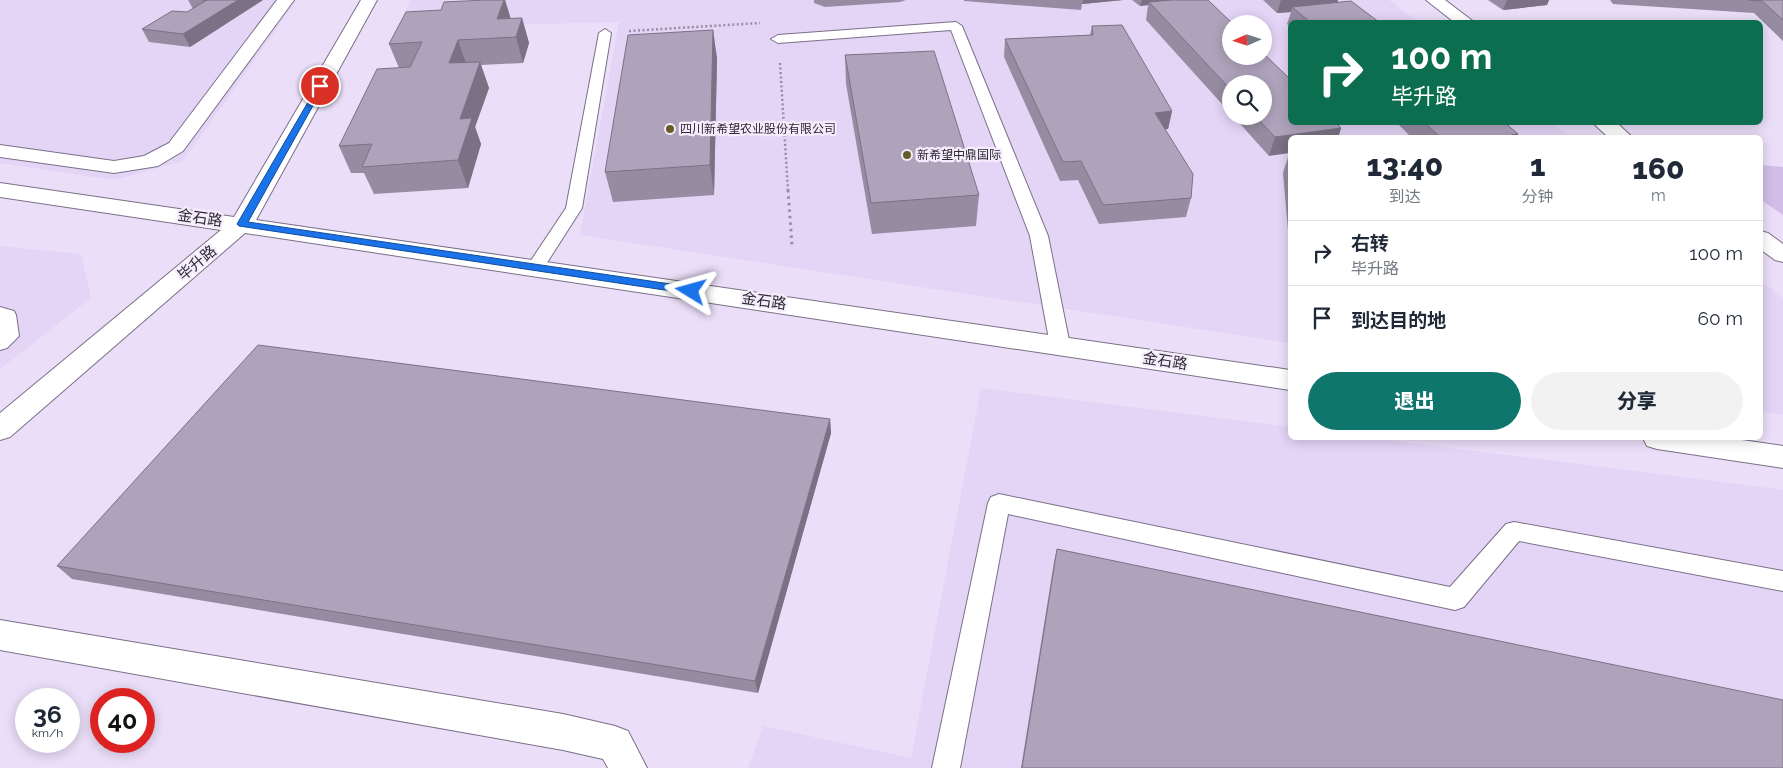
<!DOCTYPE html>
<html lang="zh">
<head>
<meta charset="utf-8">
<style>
  body { margin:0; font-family:Raleway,"Noto Sans SC",sans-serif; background:#f2f2f3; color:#1f2937; height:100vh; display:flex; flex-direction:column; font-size:19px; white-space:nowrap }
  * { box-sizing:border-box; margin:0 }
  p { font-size:16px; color:#747a83 }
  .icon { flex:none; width:28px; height:28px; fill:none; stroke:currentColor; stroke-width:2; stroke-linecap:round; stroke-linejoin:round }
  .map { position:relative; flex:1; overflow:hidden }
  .side { position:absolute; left:1288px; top:135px; width:475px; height:305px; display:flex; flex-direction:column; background:#fff; border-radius:8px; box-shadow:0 2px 12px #0003 }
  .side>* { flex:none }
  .hud { position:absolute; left:1288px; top:20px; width:475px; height:105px; border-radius:8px; box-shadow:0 2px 12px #0003; background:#0b6e4f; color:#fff; overflow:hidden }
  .needle { width:32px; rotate:267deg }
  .controls { position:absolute; left:1222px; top:15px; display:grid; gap:10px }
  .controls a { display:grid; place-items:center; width:50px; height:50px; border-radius:50%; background:#fff; box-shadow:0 2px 12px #0003; font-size:25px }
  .speed { position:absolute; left:15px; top:688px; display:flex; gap:10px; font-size:25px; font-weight:700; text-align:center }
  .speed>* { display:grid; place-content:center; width:65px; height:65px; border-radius:50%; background:#fff; box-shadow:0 2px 12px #0003; line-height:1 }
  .speed small { font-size:12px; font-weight:400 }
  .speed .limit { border:8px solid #d22; background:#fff; color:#111 }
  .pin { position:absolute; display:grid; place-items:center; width:42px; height:42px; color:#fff; margin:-21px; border:2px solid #fff; border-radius:50%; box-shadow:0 1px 5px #0007 }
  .me { position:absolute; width:55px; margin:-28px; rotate:278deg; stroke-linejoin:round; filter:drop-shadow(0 0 4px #0008) }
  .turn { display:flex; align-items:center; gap:18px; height:105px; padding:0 20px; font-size:22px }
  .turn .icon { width:65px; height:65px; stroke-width:2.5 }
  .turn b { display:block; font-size:35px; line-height:42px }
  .eta { display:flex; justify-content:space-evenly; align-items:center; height:85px; text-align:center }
  .eta b { font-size:30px; font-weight:800; line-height:35px }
  .action { display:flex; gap:10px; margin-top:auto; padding:10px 20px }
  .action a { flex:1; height:58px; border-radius:30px; background:#0f766e; color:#fff; font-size:20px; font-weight:800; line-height:58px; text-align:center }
  .action a+a { background:#f2f2f3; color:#1f2937 }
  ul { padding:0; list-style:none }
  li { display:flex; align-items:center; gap:15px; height:65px; padding:0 20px; border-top:1px solid #e0e1e3 }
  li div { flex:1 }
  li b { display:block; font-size:19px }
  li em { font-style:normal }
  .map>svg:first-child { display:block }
</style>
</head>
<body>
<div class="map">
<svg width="1783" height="768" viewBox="0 0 1783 768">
  <rect width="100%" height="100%" fill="#eadef8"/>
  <g fill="#e4d4f6" fill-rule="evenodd">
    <polygon points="0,0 297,0 183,161 114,180 0,163"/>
    <path d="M410 0H1389L1418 22H1290V122L1551 123 1571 137 1290 138V343L580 235 619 22 398 28ZM1231 24H1264V56H1231ZM1231 84H1264V116H1231Z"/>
    <polygon points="0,246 81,254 91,298 0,369"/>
    <polygon points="1760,280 1783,298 1783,415 1760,411"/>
    <polygon points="981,388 1290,427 1290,438 1371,438 1783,490 1783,768 748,768 763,726 911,758"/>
  </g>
  <polygon fill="#d1bde6" points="1760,165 1783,167 1783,215 1760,199"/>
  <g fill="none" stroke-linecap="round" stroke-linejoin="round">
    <defs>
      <g id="service">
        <polygon points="956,22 962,26 1048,236 1070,345 1067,350 1060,352 1053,350 1050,345 1030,236 951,30 778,43 771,39 778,35"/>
        <polygon points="605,29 611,33 582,208 541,272 529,272 526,268 566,208 599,33"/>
        <polygon points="0,307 14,311 16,315 19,336 7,348 0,350"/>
        <polygon points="999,494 1450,587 1506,524 1514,522 1783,571 1783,591 1519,541 1464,607 1455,610 1008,514 960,768 932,768 988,503 991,497"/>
      </g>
      <g id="minor">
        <polygon points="277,0 294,0 183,151 158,166 114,173 0,157 0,145 114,161 144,156 169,143"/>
        <polygon points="1426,0 1445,0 1474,22 1454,22"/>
        <polygon points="1592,122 1616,122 1633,138 1609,138"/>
        <polygon points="1760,231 1768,233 1783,244 1783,262 1775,260 1760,249"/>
        <polygon points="0,620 563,714 615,726 628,731 647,768 608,768 603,759 563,750 0,650"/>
      </g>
      <g id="tertiary">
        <polygon points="361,0 377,0 256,220 1290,370 1290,390 245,233 10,437 0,440 0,413 221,230 0,197 0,183 234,217"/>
        <polygon points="1643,438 1728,438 1783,446 1783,468 1657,449 1647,446"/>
      </g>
    </defs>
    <use href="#service" stroke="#7b7087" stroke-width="2"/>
    <use href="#minor" stroke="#7b7087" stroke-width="2"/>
    <use href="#tertiary" stroke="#7b7087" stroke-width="2"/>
    <g stroke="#978ea1" stroke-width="2.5" stroke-dasharray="2 2.5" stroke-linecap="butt">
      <polyline points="629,31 760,23"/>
      <polyline points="780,63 788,191"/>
    </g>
    <polyline stroke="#978ea1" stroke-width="3" stroke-dasharray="2.5 4" stroke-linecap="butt" points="788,190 792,245"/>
    <use href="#service" fill="#fff" fill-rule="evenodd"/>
    <use href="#minor" fill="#fff" fill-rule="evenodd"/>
    <use href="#tertiary" fill="#fff" fill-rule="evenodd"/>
  </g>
  <g fill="#968ca2">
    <polygon points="188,0 263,0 190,47 149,42 142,29 187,12 193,9"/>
    <polygon points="486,0 505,0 511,19 522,18 529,43 523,63 481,65 489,88 475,127 481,144 468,188 374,194 364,173 351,173 339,146 399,68 389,44 441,10"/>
    <polygon points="814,0 906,0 900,2 825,7 814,3"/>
    <polygon points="964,0 1123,0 1082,4 1081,10 964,1"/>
    <polygon points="1132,0 1208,0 1341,128 1338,138 1290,138 1269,156 1233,116 1264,116 1231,84 1231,114 1146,20 1148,5 1140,6"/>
    <polygon points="1263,0 1338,0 1338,2 1379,22 1290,22 1290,27 1287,24 1291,12 1277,13"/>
    <polygon points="1488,0 1549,0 1547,5 1503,10"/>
    <polygon points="1610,0 1783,0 1783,41 1754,13 1613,4"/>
    <polygon points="1092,26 1172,111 1168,129 1165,129 1191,198 1186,217 1099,224 1078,180 1060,181 1004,57 1005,39 1090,35"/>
    <polygon points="713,30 717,59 714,195 613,202 605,172"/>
    <polygon points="845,55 979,195 976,226 872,234 846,84"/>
    <polygon points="1396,122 1504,122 1518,134 1517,138 1412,138"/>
    <polygon points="1289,154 1290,154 1290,242 1289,242 1283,173"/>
    <polygon points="830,419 831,433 758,693 72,579 57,566"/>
    <polygon points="1057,549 1783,768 1021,768 1054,562"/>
  </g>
  <g fill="#7a7284">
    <polygon points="238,0 263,0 190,47 183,34"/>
    <polygon points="504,0 505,0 512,24 497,19"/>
    <polygon points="1083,0 1123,0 1082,4"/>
    <polygon points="1142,0 1183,0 1149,2 1148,5 1140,6"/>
    <polygon points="1281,0 1338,0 1336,7 1292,7 1291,12 1277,13"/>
    <polygon points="1507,0 1549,0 1547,5 1503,10"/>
    <polygon points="522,18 529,43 523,63 516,37"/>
    <polygon points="713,30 717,59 714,195 710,165"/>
    <polygon points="458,40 467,66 449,63"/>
    <polygon points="480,62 489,88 475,127 481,144 468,188 458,160 460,119"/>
    <polygon points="1172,111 1168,129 1151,131 1155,113"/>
    <polygon points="1341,128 1338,138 1290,138 1290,153 1269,156 1275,137"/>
    <polygon points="1518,134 1517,138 1495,138"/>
    <polygon points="830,419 831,433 758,693 755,681"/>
  </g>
  <g fill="#afa3bc" stroke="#7a7284">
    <polygon points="203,0 238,0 183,34 142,29 172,11 187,12 207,0"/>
    <polygon points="486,0 504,0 497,19 522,18 516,37 458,40 449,63 480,62 460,119 472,118 458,160 362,167 372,144 339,146 377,69 410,67 422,42 389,44 406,12 441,10 444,2"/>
    <polygon points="1172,0 1208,0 1233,24 1231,24 1231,56 1264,56 1264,54 1290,79 1290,122 1335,122 1341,128 1275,137 1255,116 1264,116 1264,84 1231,84 1231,90 1149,2"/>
    <polygon points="1748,0 1783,0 1783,20 1762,1"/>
    <polygon points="1351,1 1379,22 1310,22 1292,7"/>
    <polygon points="1122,25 1172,111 1155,113 1193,174 1191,198 1103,205 1081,161 1063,162 1005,39 1093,35 1092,26"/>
    <polygon points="713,30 710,165 605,172 628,35"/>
    <polygon points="934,51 979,195 871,203 845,55"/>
    <polygon points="1424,122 1504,122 1518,134 1495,138 1441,138"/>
    <polygon points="258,345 830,419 755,681 57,566"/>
    <polygon points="1057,549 1783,700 1783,768 1022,768"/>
  </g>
  <polygon fill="#1a73e8" stroke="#114b97" points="318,85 324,86 248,222 691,287 696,291 691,294 239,226 237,224"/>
  <g fill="#665b27" stroke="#f5edfe" stroke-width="2">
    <circle cx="670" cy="129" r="5"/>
    <circle cx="907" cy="155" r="5"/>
  </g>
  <g text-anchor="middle" stroke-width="4.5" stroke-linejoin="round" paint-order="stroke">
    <g font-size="12" fill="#2d2832" stroke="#f5edfe" text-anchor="start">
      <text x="680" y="133">四川新希望农业股份有限公司</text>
      <text x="917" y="159">新希望中鼎国际</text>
    </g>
    <g font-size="15" fill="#2d2832" stroke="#f5edfe">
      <text transform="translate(200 218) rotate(8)" y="5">金石路</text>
      <text transform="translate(197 263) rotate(-40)" y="5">毕升路</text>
      <text transform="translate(764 301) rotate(8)" y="5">金石路</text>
      <text transform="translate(1165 361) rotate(9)" y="5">金石路</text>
    </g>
  </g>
</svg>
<div class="controls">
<a><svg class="needle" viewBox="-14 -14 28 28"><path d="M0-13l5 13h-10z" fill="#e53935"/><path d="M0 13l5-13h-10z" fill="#747a83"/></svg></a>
<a><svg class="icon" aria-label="search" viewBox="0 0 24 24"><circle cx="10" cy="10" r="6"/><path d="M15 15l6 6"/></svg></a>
</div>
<div class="speed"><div>36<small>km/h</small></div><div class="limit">40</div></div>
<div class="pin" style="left:320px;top:86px;background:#d93025"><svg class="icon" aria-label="arrive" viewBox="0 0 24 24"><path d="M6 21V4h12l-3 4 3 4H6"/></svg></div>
<svg class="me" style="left:691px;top:291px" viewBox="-20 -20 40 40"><path d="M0-17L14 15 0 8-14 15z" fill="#1a73e8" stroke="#fff" stroke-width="4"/></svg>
<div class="hud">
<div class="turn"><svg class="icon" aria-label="right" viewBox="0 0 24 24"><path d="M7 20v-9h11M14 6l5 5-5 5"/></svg><div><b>100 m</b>毕升路</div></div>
</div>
<section class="side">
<div class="eta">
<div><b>13:40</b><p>到达</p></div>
<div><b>1</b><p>分钟</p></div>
<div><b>160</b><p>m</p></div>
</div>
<ul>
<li><svg class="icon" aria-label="right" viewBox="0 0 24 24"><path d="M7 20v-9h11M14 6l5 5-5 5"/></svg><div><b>右转</b><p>毕升路</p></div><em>100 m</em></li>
<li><svg class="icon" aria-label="arrive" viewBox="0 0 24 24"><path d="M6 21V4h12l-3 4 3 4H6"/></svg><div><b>到达目的地</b></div><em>60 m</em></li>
</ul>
<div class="action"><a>退出</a><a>分享</a></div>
</section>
</div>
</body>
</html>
